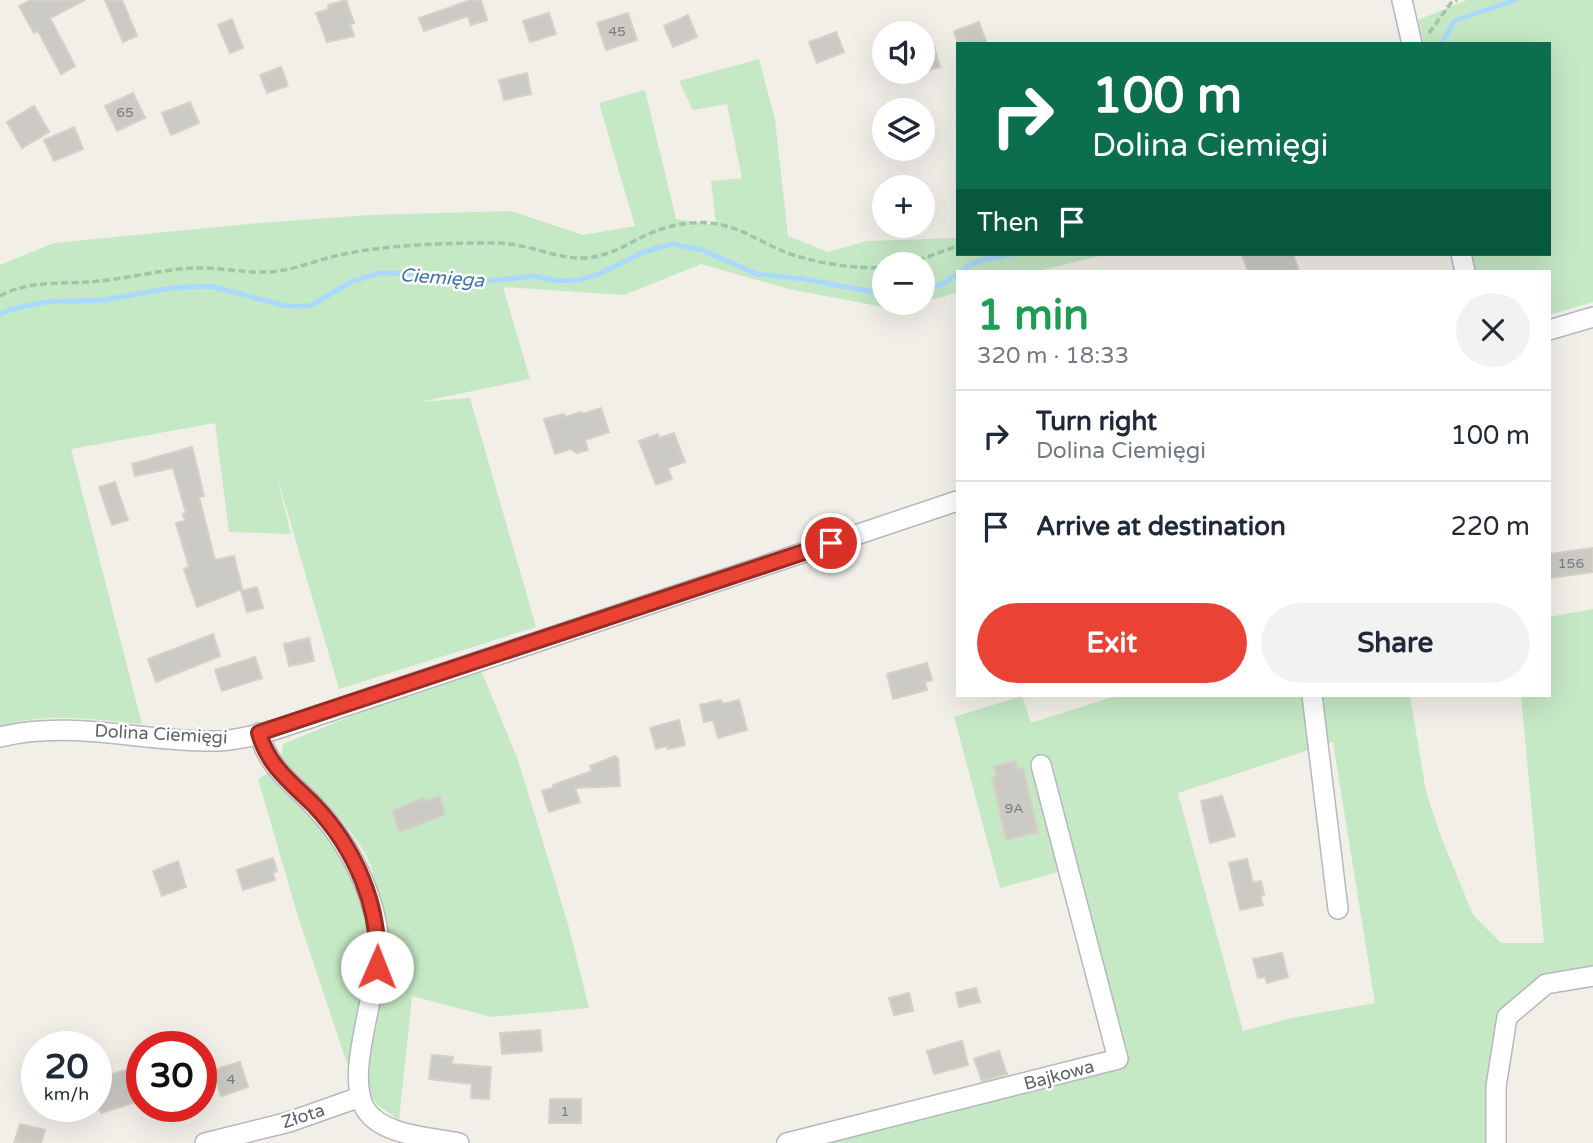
<!DOCTYPE html>
<html lang="en">
<head>
<meta charset="utf-8">
<style>
  body { margin:0; font-family:"Varela Round",sans-serif; background:#f2f2f3; color:#1f2937; height:100vh; display:flex; flex-direction:column; font-size:26px; white-space:nowrap }
  * { box-sizing:border-box; margin:0 }
  p { font-size:23px; color:#747a83 }
  .icon { flex:none; width:38px; height:38px; fill:none; stroke:currentColor; stroke-width:2; stroke-linecap:round; stroke-linejoin:round }
  .map { position:relative; flex:1; overflow:hidden }
  .sheet { position:absolute; left:956px; top:270px; width:595px; height:427px; display:flex; flex-direction:column; background:#fff; border-radius:0px; box-shadow:0 7px 28px #0002 }
  .sheet>* { flex:none }
  .guide { position:absolute; left:956px; top:42px; width:595px; height:214px; border-radius:0px; box-shadow:0 7px 28px #0002; background:#0b6e4f; color:#fff; overflow:hidden }
  .buttons { position:absolute; left:872px; top:21px; display:grid; gap:14px }
  .buttons a { display:grid; place-items:center; width:63px; height:63px; border-radius:50%; background:#fff; box-shadow:0 7px 28px #0002; font-size:35px }
  .speed { position:absolute; left:21px; top:1031px; display:flex; gap:14px; font-size:35px; font-weight:700; text-align:center }
  .speed>* { display:grid; place-content:center; width:91px; height:91px; border-radius:50%; background:#fff; box-shadow:0 7px 28px #0002; line-height:1 }
  .speed small { font-size:18px; font-weight:400 }
  .speed .limit { border:10px solid #d22; background:#fff; color:#111 }
  .pin { position:absolute; display:grid; place-items:center; width:60px; height:60px; color:#fff; margin:-30px; border:4px solid #fff; border-radius:50%; box-shadow:0 2px 7px #0007 }
  .me { position:absolute; width:77px; margin:-38px; rotate:1deg; stroke-linejoin:round; filter:drop-shadow(0 0 5px #0008) }
  .turn { display:flex; align-items:center; gap:24px; height:147px; padding:0 21px; font-size:32px }
  .turn .icon { width:91px; height:91px; stroke-width:2.5 }
  .turn b { display:block; font-size:49px; line-height:60px }
  .then { display:flex; align-items:center; height:66px; padding:0 21px; background:#0003; gap:14px; font-size:26px }
  .round { display:grid; place-items:center; flex:none; width:74px; height:74px; border-radius:37px; background:#f2f2f3 }
  .head { display:flex; align-items:center; justify-content:space-between; height:119px; padding:0 21px }
  h1 { font-size:42px; font-weight:700; line-height:52px; color:#1e9e55 }
  .cta { display:flex; gap:14px; margin-top:auto; padding:14px 21px }
  .cta a { flex:1; height:80px; border-radius:42px; background:#ea4335; color:#fff; font-size:28px; font-weight:700; line-height:80px; text-align:center }
  .cta a+a { background:#f2f2f3; color:#1f2937 }
  ul { padding:0; list-style:none }
  li { display:flex; align-items:center; gap:21px; height:91px; padding:0 21px; border-top:2px solid #e0e1e3 }
  li div { flex:1 }
  li b { display:block; font-size:26px }
  li em { font-style:normal }
  .map>svg:first-child { display:block }
</style>
</head>
<body>
<div class="map">
<svg width="1593" height="1143" viewBox="0 0 1593 1143">
  <rect width="100%" height="100%" fill="#f1efe8"/>
  <g fill="#c5e8c5" fill-rule="evenodd">
    <polygon points="1467,0 1593,0 1593,302 1549,315 1549,271 1473,271 1470,254 1549,254 1549,44 1424,44 1418,20"/>
    <path d="M759 59 775 120 788 236 828 252 867 241 957 238V254H1107L1039 271H957V293L922 302V264H884V303H918L893 309 789 289 701 264 624 295 503 287 530 379 419 402 470 398 536 627 339 689 276 473 291 534 229 532 215 423 71 449 142 724C97 720 44 711 0 727V265L54 243 259 223 370 215 511 211 583 235 635 226 599 103 645 90 676 219 716 225 711 181 742 178 727 104 693 110 679 81Z"/>
    <path d="M1593 609V976L1546 984 1507 1017 1496 1143H809L1125 1062 1073 868 1000 888 954 717 1022 696 1031 723 1119 695H1410L1426 792 1440 834 1473 915 1501 943H1544L1521 695H1549V617ZM1333 742 1375 1003 1292 1018 1243 1031 1178 793Z"/>
    <path d="M481 670 518 760 568 924 589 1008 492 1017 412 996 399 1120 379 1106 349 1069 299 920 258 779 268 773 296 799 333 842 354 880 373 873C364 835 308 786 281 756L283 744 406 694Z"/>
  </g>
  <g fill="none" stroke-linecap="round" stroke-linejoin="round">
    <g stroke="#aadaff" stroke-width="5">
      <polyline points="1442,44 1454,21 1515,0"/>
      <path d="M961 271C978 259 994 256 1014 254"/>
      <polyline points="922,291 943,284 957,274"/>
      <polyline points="0,314 9,310 44,302 104,300 172,288 210,286 286,306 310,306 353,281 381,273 408,273 489,281 534,276 557,281 579,280 599,274 644,252 672,244 702,250 757,274 804,279 884,294"/>
    </g>
  </g>
  <g fill="#cccac5" stroke="#d6d1c6" stroke-width="2">
    <polygon points="31,0 85,0 50,18 75,66 61,74 38,31 34,33 19,6"/>
    <polygon points="105,0 122,0 137,36 123,42"/>
    <polygon points="346,0 354,23 350,24 354,36 327,42 316,13 329,9 328,5"/>
    <polygon points="471,0 481,0 487,20 471,25 468,16 424,31 419,18"/>
    <polygon points="549,13 556,34 530,42 523,21"/>
    <polygon points="628,13 637,40 606,50 597,23"/>
    <polygon points="688,15 697,37 673,47 664,26"/>
    <polygon points="232,19 243,48 230,53 218,25"/>
    <polygon points="979,22 987,44 958,44 954,31"/>
    <polygon points="836,32 844,52 817,63 809,42"/>
    <polygon points="934,46 940,67 922,72 922,50"/>
    <polygon points="281,67 288,86 267,93 260,75"/>
    <polygon points="527,73 531,94 504,100 499,80"/>
    <polygon points="133,93 145,118 117,131 105,106"/>
    <polygon points="190,102 199,123 171,135 162,113"/>
    <polygon points="34,106 49,132 22,148 7,122"/>
    <polygon points="74,127 83,149 54,161 44,140"/>
    <polygon points="1242,254 1293,254 1299,271 1248,271"/>
    <polygon points="601,408 609,432 585,440 588,450 577,453 570,449 555,454 544,419 564,414 565,417 581,412 582,414"/>
    <polygon points="674,433 685,462 668,468 672,479 656,485 639,441 658,434 659,438"/>
    <polygon points="192,447 204,496 199,497 215,560 234,556 242,589 197,607 184,569 189,567 176,523 185,521 183,514 186,513 173,468 135,476 132,464"/>
    <polygon points="115,482 128,520 112,525 99,487"/>
    <polygon points="1593,548 1593,572 1549,578 1549,554"/>
    <polygon points="257,587 263,608 247,612 241,591"/>
    <polygon points="213,634 220,656 156,682 148,659"/>
    <polygon points="309,638 314,661 289,666 284,644"/>
    <polygon points="255,657 262,678 222,691 215,670"/>
    <polygon points="927,663 932,680 925,682 927,690 893,699 887,674"/>
    <polygon points="721,700 722,704 739,700 747,730 718,738 713,720 704,722 700,705"/>
    <polygon points="679,720 685,745 668,749 667,746 656,749 650,728"/>
    <polygon points="615,756 618,758 620,786 575,788 580,802 549,812 542,791 553,788 553,785 592,771 590,766"/>
    <polygon points="1015,761 1018,770 1023,768 1038,832 1006,840 992,777 997,776 994,766"/>
    <polygon points="440,796 445,815 399,832 392,811 423,798 424,801"/>
    <polygon points="1222,796 1235,836 1210,843 1201,801"/>
    <polygon points="273,858 277,871 273,873 275,880 243,890 237,870"/>
    <polygon points="1247,859 1253,883 1261,881 1264,895 1260,896 1263,905 1240,910 1229,863"/>
    <polygon points="178,861 186,887 162,896 153,871"/>
    <polygon points="1282,953 1288,977 1267,983 1265,977 1258,978 1253,959"/>
    <polygon points="976,988 980,1002 959,1007 956,993"/>
    <polygon points="909,993 913,1011 894,1015 889,998"/>
    <polygon points="540,1030 542,1051 502,1054 500,1033"/>
    <polygon points="962,1041 968,1065 934,1074 927,1051"/>
    <polygon points="999,1051 1007,1074 982,1081 974,1059"/>
    <polygon points="432,1055 453,1057 452,1064 491,1067 489,1099 471,1098 472,1084 429,1079"/>
    <polygon points="240,1062 248,1087 221,1096 213,1070"/>
    <polygon points="133,1068 142,1100 101,1113 96,1099 96,1079"/>
    <polygon points="550,1099 581,1099 581,1123 549,1123"/>
    <polygon points="20,1124 45,1130 41,1143 14,1143"/>
  </g>
  <g fill="none" stroke-linecap="round" stroke-linejoin="round">
    <defs>
      <g id="minor">
        <polyline points="1402,0 1412,44"/>
        <polyline points="1461,254 1465,271"/>
        <polyline points="1549,330 1593,317"/>
        <polyline points="1312,695 1338,909"/>
        <path d="M259 733C268 768 293 783 316 808 346 840 369 883 377 926 386 978 341 1072 366 1110 383 1136 431 1137 459 1143"/>
        <path d="M0 737C73 719 146 743 219 741 251 739 283 727 313 717L957 501"/>
        <polyline points="205,1143 289,1122 360,1097"/>
        <polyline points="787,1143 1118,1059 1041,765"/>
        <polyline points="1496,1143 1496,1087 1507,1017 1546,984 1593,976"/>
      </g>
    </defs>
    <use href="#minor" stroke="#b5b8bc" stroke-width="22"/>
    <g stroke="#9cc7a9" stroke-width="3.5" stroke-dasharray="7 3.5" stroke-linecap="butt">
      <polyline points="1429,33 1451,3 1457,0"/>
      <polyline points="908,264 957,246"/>
      <path d="M0 296C26 281 59 284 88 282 123 280 157 270 193 268 217 267 242 273 267 272 294 271 318 259 344 254 394 244 447 243 497 243 527 243 555 259 585 258 609 256 624 246 644 236 665 226 688 221 711 223 738 226 761 242 785 252 810 262 857 270 884 267"/>
    </g>
    <use href="#minor" stroke="#fff" stroke-width="19"/>
  </g>
  <g fill="none" stroke-linecap="round" stroke-linejoin="round">
    <defs>
      <path id="route" d="M377 967C381 907 355 848 314 805 291 782 268 766 259 733L831 543"/>
    </defs>
    <use href="#route" stroke="#982c22" stroke-width="18"/>
    <use href="#route" stroke="#ea4335" stroke-width="12"/>
  </g>
  <g text-anchor="middle" stroke-width="5" stroke-linejoin="round" paint-order="stroke">
    <g font-size="14" fill="#7a7d7f">
      <text x="617" y="36">45</text>
      <text x="125" y="117">65</text>
      <text x="1571" y="568">156</text>
      <text x="1014" y="813">9A</text>
      <text x="231" y="1084">4</text>
      <text x="565" y="1116">1</text>
    </g>
    <g font-size="18" fill="#5f6368" stroke="#fff">
      <text transform="translate(161 734) rotate(3)" y="6">Dolina Ciemięgi</text>
      <text transform="translate(1059 1075) rotate(-15)" y="6">Bajkowa</text>
      <text transform="translate(303 1116) rotate(-18)" y="6">Złota</text>
    </g>
    <g font-size="19" font-style="italic" fill="#4174aa" stroke="#fff">
      <text transform="translate(442 277) rotate(4)" y="7">Ciemięga</text>
    </g>
  </g>
</svg>
<div class="buttons">
<a><svg class="icon" aria-label="sound" viewBox="0 0 24 24"><path d="M4 9h4l5-4v14l-5-4H4zM17 9q2 3 0 6"/></svg></a>
<a><svg class="icon" aria-label="layers" viewBox="0 0 24 24"><path d="M12 4l9 5-9 5-9-5zM3 14l9 5 9-5"/></svg></a>
<a>+</a>
<a>−</a>
</div>
<div class="speed"><div>20<small>km/h</small></div><div class="limit">30</div></div>
<div class="pin" style="left:831px;top:543px;background:#d93025"><svg class="icon" aria-label="arrive" viewBox="0 0 24 24"><path d="M6 21V4h12l-3 4 3 4H6"/></svg></div>
<svg class="me" style="left:377px;top:967px" viewBox="-20 -20 40 40"><circle r="19" fill="#fff"/><path d="M0-13L10 11 0 6-10 11z" fill="#ea4335"/></svg>
<div class="guide">
<div class="turn"><svg class="icon" aria-label="right" viewBox="0 0 24 24"><path d="M7 20v-9h11M14 6l5 5-5 5"/></svg><div><b>100 m</b>Dolina Ciemięgi</div></div>
<div class="then">Then<svg class="icon" aria-label="arrive" viewBox="0 0 24 24"><path d="M6 21V4h12l-3 4 3 4H6"/></svg></div>
</div>
<section class="sheet">
<div class="head"><div><h1>1 min</h1><p>320 m · 18:33</p></div><a class="round"><svg class="icon" aria-label="close" viewBox="0 0 24 24"><path d="M6 6l12 12M18 6L6 18"/></svg></a></div>
<ul>
<li><svg class="icon" aria-label="right" viewBox="0 0 24 24"><path d="M7 20v-9h11M14 6l5 5-5 5"/></svg><div><b>Turn right</b><p>Dolina Ciemięgi</p></div><em>100 m</em></li>
<li><svg class="icon" aria-label="arrive" viewBox="0 0 24 24"><path d="M6 21V4h12l-3 4 3 4H6"/></svg><div><b>Arrive at destination</b></div><em>220 m</em></li>
</ul>
<div class="cta"><a>Exit</a><a>Share</a></div>
</section>
</div>
</body>
</html>
